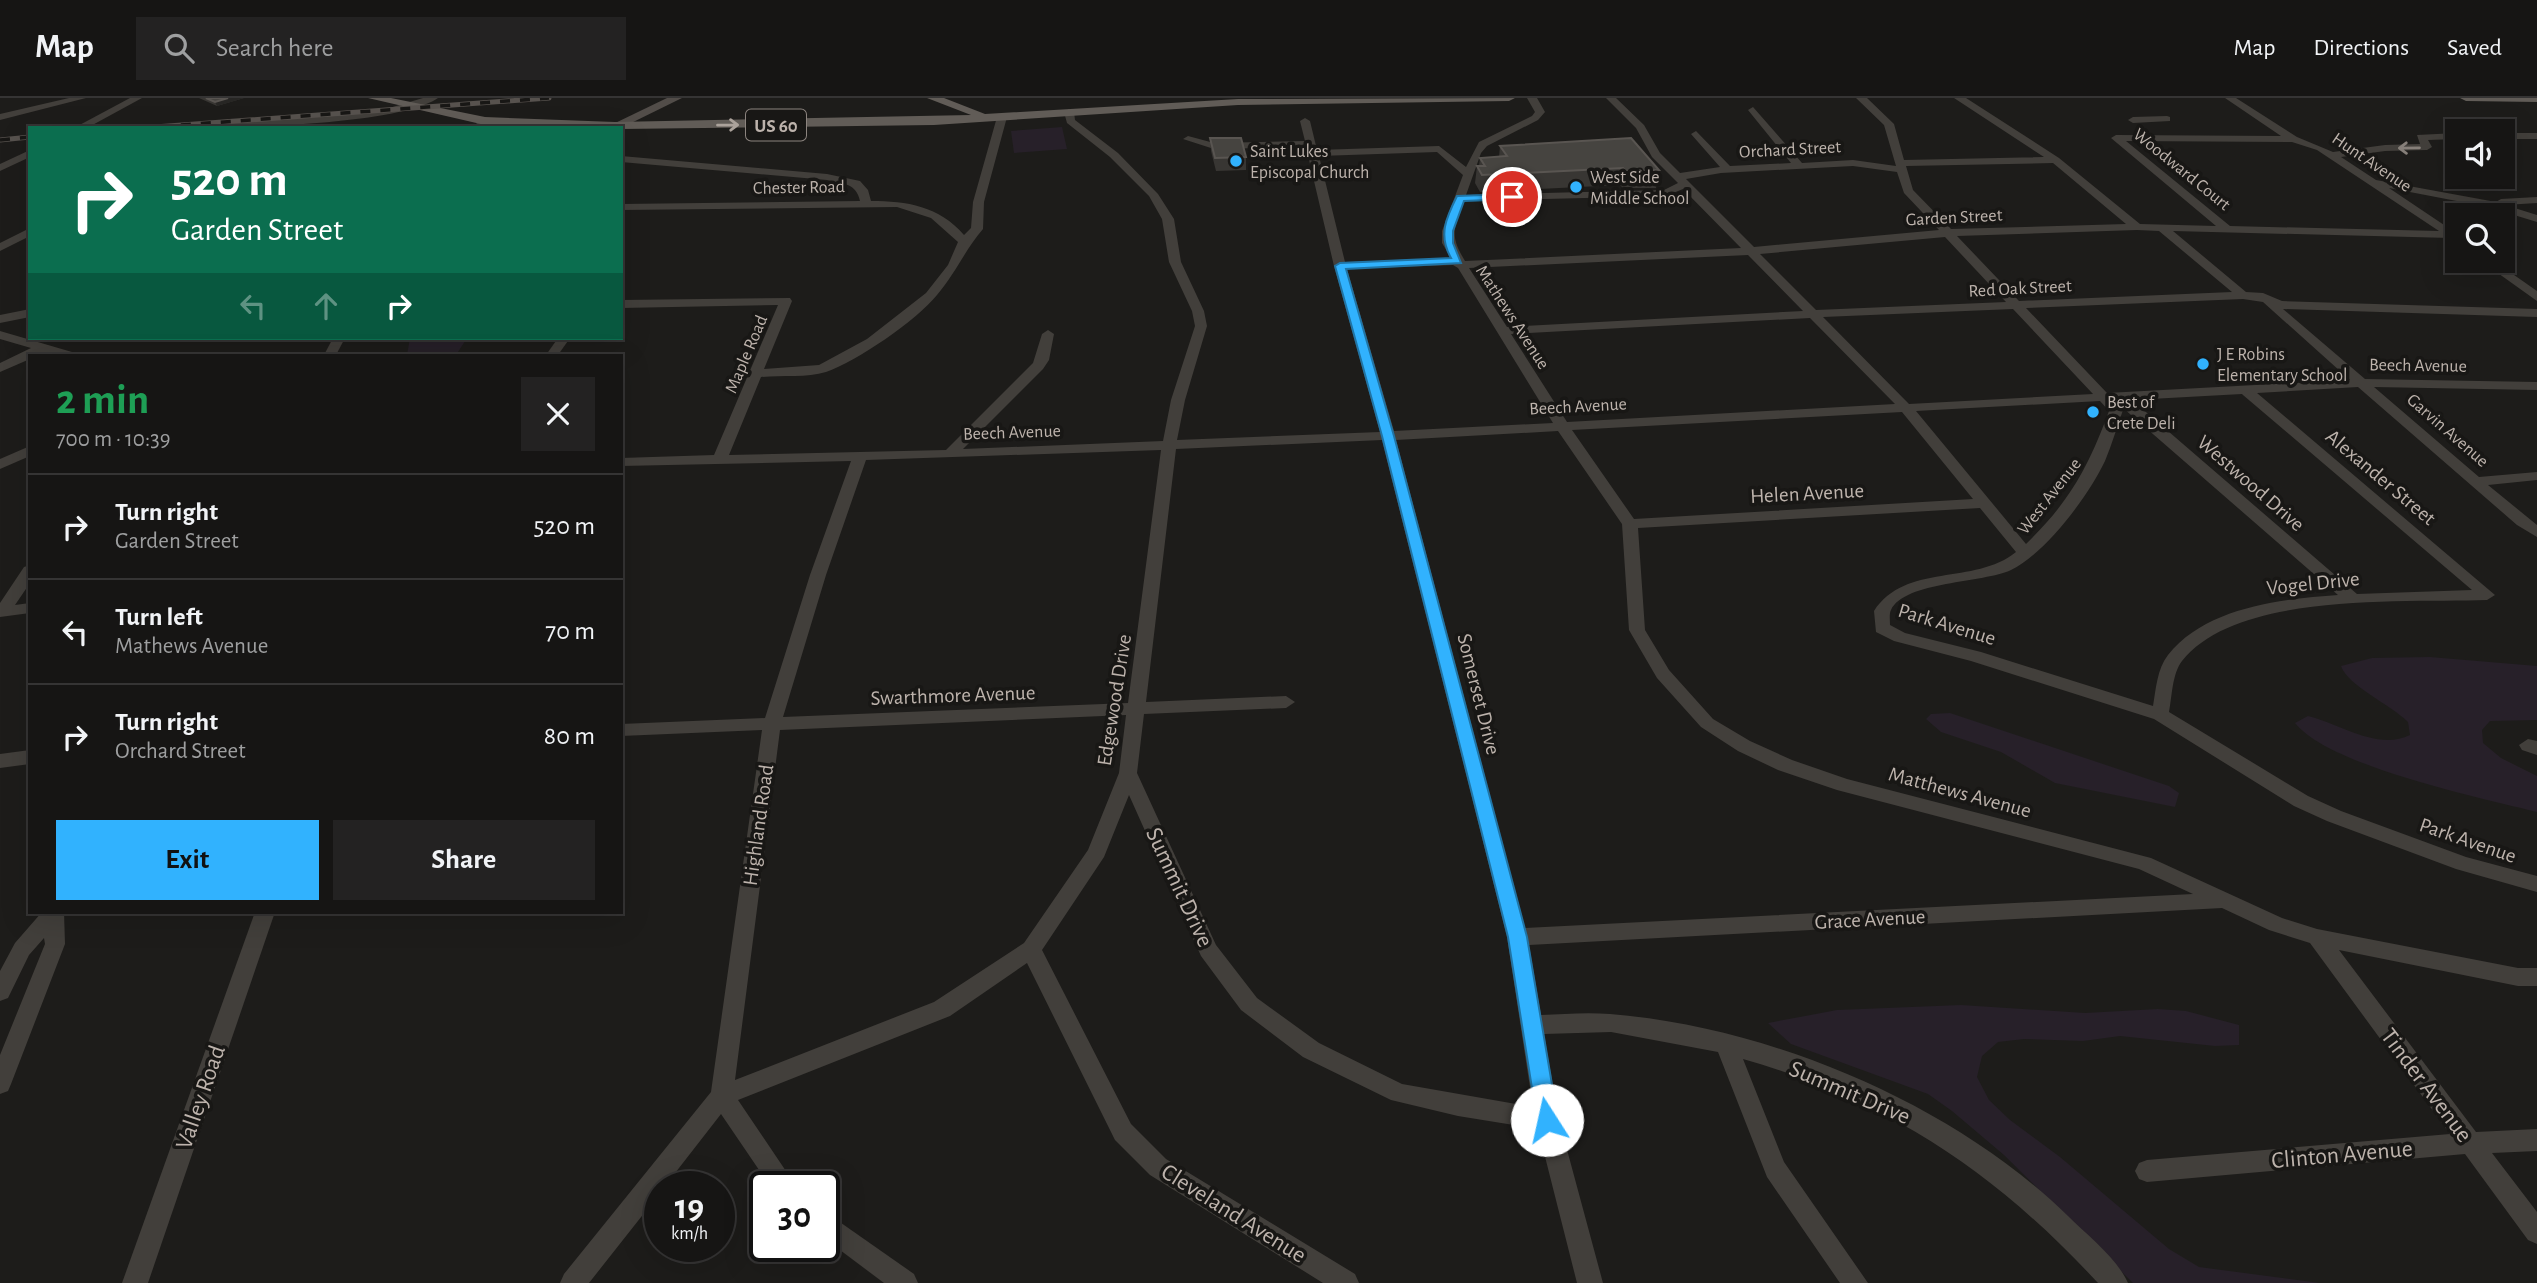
<!DOCTYPE html>
<html lang="en">
<head>
<meta charset="utf-8">
<style>
  body { margin:0; font-family:"Alegreya Sans",sans-serif; background:#232222; color:#f1f3f6; height:100vh; display:flex; flex-direction:column; font-size:26px; white-space:nowrap }
  * { box-sizing:border-box; margin:0 }
  p { font-size:23px; color:#9e9fa0 }
  .icon { flex:none; width:38px; height:38px; fill:none; stroke:currentColor; stroke-width:2; stroke-linecap:round; stroke-linejoin:round }
  .map { position:relative; flex:1; overflow:hidden }
  .drawer { position:absolute; left:28px; top:256px; width:595px; height:560px; display:flex; flex-direction:column; background:#161514; border-radius:0px; box-shadow:0 7px 28px #0002,0 0 0 2px #353434 }
  .drawer>* { flex:none }
  .banner { position:absolute; left:28px; top:28px; width:595px; height:214px; border-radius:0px; box-shadow:0 7px 28px #0002,0 0 0 2px #353434; background:#0b6e4f; color:#fff; overflow:hidden }
  .tools { position:absolute; left:2445px; top:21px; display:grid; gap:14px }
  .tools a { display:grid; place-items:center; width:70px; height:70px; border-radius:0px; background:#161514; box-shadow:0 7px 28px #0002,0 0 0 2px #353434; font-size:35px }
  .speed { position:absolute; left:644px; top:1073px; display:flex; gap:14px; font-size:35px; font-weight:700; text-align:center }
  .speed>* { display:grid; place-content:center; width:91px; height:91px; border-radius:50%; background:#161514; box-shadow:0 7px 28px #0002,0 0 0 2px #353434; line-height:1 }
  .speed small { font-size:18px; font-weight:400 }
  .speed .limit { border:4px solid #111; border-radius:10px; background:#fff; color:#111 }
  .pin { position:absolute; display:grid; place-items:center; width:60px; height:60px; color:#fff; margin:-30px; border:4px solid #fff; border-radius:50%; box-shadow:0 2px 7px #0007 }
  .me { position:absolute; width:77px; margin:-38px; rotate:350deg; stroke-linejoin:round; filter:drop-shadow(0 0 5px #0008) }
  .turn { display:flex; align-items:center; gap:24px; height:147px; padding:0 28px; font-size:32px }
  .turn .icon { width:91px; height:91px; stroke-width:2.5 }
  .turn b { display:block; font-size:49px; line-height:60px }
  .lanes { display:flex; align-items:center; height:66px; padding:0 28px; background:#0003; justify-content:center; gap:35px; direction:ltr }
  .lanes .off { opacity:.35 }
  .round { display:grid; place-items:center; flex:none; width:74px; height:74px; border-radius:0px; background:#232222 }
  .headline { display:flex; align-items:center; justify-content:space-between; height:119px; padding:0 28px }
  h1 { font-size:42px; font-weight:700; line-height:52px; color:#1e9e55 }
  .primary-button { display:flex; gap:14px; margin-top:auto; padding:14px 28px }
  .primary-button a { flex:1; height:80px; border-radius:0px; background:#31b2fe; color:#111; font-size:28px; font-weight:700; line-height:80px; text-align:center }
  .primary-button a+a { background:#232222; color:#f1f3f6 }
  ul { padding:0; list-style:none }
  li { display:flex; align-items:center; gap:21px; height:105px; padding:0 28px; border-top:2px solid #353434 }
  li div { flex:1 }
  li b { display:block; font-size:26px }
  li em { font-style:normal }
  header { display:flex; align-items:center; gap:42px; box-sizing:border-box; height:98px; padding:0 35px; background:#161514; border-bottom:2px solid #353434 }
  header strong { font-size:33px }
  nav { display:flex; gap:38px; margin-inline-start:auto; font-size:24px }
  .search { width:490px; height:63px; background:#232222; display:flex; align-items:center; gap:18px; box-sizing:border-box; padding:0 24px; border-radius:0px; color:#9e9fa0; font-size:26px }
  .map>svg:first-child { display:block }
</style>
</head>
<body>
<header>
<strong>Map</strong>
<div class="search"><svg class="icon" aria-label="search" viewBox="0 0 24 24"><circle cx="10" cy="10" r="6"/><path d="M15 15l6 6"/></svg>Search here</div>
<nav><a>Map</a><a>Directions</a><a>Saved</a></nav>
</header>
<div class="map">
<svg width="2537" height="1185" viewBox="0 0 2537 1185">
  <rect width="100%" height="100%" fill="#1d1c1a"/>
  <g fill="#272029">
    <polygon points="1062,29 1067,51 1014,55 1011,33"/>
    <polygon points="410,240 467,240 456,257 407,257"/>
    <path d="M2430 559 2537 568V622L2490 623 2482 632 2483 645 2501 660 2537 678V714C2481 700 2329 668 2295 625L2308 618C2340 626 2378 653 2410 637L2408 624C2390 606 2348 588 2341 568L2372 560Z"/>
    <polygon points="1950,615 2169,688 2179,695 2175,709 2055,685 2001,654 1941,634 1926,621 1931,616"/>
    <polygon points="1961,907 2085,915 2158,911 2186,913 2239,927 2239,947 2215,948 2120,938 2083,943 2024,941 1998,944 1982,958 1977,979 1989,1002 2010,1022 2060,1059 2169,1151 2199,1169 2320,1185 2133,1185 2004,1057 1952,1013 1928,996 1791,946 1768,925 1837,912"/>
  </g>
  <g fill="none" stroke-linecap="round" stroke-linejoin="round">
    <g fill="#423f3b" fill-rule="evenodd">
      <polygon points="69,0 86,0 0,22 0,16"/>
      <polygon points="130,0 142,0 87,30 74,30"/>
      <path d="M423 0H438C400 26 244 30 194 30L199 27 386 11Z"/>
      <path d="M1527 0H1537L1545 14 1538 22 1487 48 1481 55 1466 97 1664 92 1678 85 1652 59 1636 30 1606 0H1616L1644 27 1660 55 1680 75 1720 69 1691 36 1696 33 1730 68 1791 65 1748 12 1753 9 1802 65 1853 62 1896 68 1884 27 1856 0H1867L1894 26 1904 62 2044 59 1954 0H1966L2059 60 2140 126 2216 128 2111 40 2116 37 2281 38 2225 0H2236L2297 39 2333 54 2385 47 2420 46 2417 37 2457 35V41L2428 42 2432 49 2427 52 2385 53 2341 59 2376 82 2496 104 2501 101 2537 99V105L2505 107 2537 117V124L2488 109 2389 90 2453 133 2457 137 2451 140 2173 133 2246 194 2263 195 2282 203 2537 211V219L2283 211 2365 281 2537 284V292L2374 289 2479 379 2537 374V382L2488 387 2537 427V439L2517 427 2358 289 2257 295 2495 497 2487 502C2405 505 2237 493 2182 563 2172 576 2172 599 2169 614L2308 698 2341 713 2466 759 2537 778V794L2456 771 2327 723 2294 708 2154 621 1971 563 1894 543 1876 534 1874 513C1906 464 1974 488 2016 454L1980 410 1638 430 1645 532 1669 572 1713 621 1750 643 1792 662 1847 681 2151 760 2282 820 2317 831 2518 870H2537V888H2518L2339 852 2476 1034 2537 1031V1053L2492 1055 2537 1114V1146L2528 1142 2465 1056 2147 1084 2139 1081 2135 1073 2139 1065 2147 1062 2450 1036 2310 845 2269 832 2222 810 1529 847 1541 917C1564 916 1587 914 1610 916 1770 929 1952 1005 2068 1118 2087 1137 2117 1160 2128 1185H2098C1995 1074 1890 1003 1743 961L1784 1064 1868 1185H1840L1767 1079 1718 954 1611 934 1544 936 1559 1022 1603 1185H1577L1538 1031 1458 1018 1391 1002 1303 959 1241 912 1201 858 1129 697 1104 759 1042 852 1131 1026 1166 1061 1355 1176 1359 1185H1323L1150 1077 1115 1042 1027 865 950 918 738 1002 796 1088H770L721 1016 665 1088H660V1095L589 1185H560L564 1176 711 994 762 632 621 638V626L765 620 810 477 851 363 621 368V360L714 357 778 207 621 210V202L790 200 792 203 764 271 819 267 867 241 926 195 948 167 958 144 931 120 897 109 621 112V106L860 103C856 85 844 86 827 82L621 64V58L827 76 860 83 868 92 871 103C907 103 939 108 964 137L971 130 973 104 997 19 1002 16 1007 19 984 104 983 131C965 152 955 176 937 197 917 222 856 264 826 274 807 280 781 277 761 279L729 357 946 352 1033 265 1042 236 1048 232 1054 236 1049 262 1043 271 963 351 1163 343 1171 302 1195 228 1192 213 1169 164 1162 121 1149 98 1110 59 1067 25 1064 14 1069 11 1074 14 1075 22 1118 55 1158 96 1174 121 1181 164 1204 213 1207 228 1185 302 1177 342 1380 334 1334 168 1306 49 1214 51 1183 41 1188 38 1214 45 1305 43 1300 23 1305 20 1310 23 1317 52 1439 48 1466 69 1479 44 1532 18 1535 14ZM2126 43 2292 44 2317 52 2439 133 2230 128ZM1437 54 1463 77 1442 133V145L1451 160 1345 164 1319 58ZM2053 65 2126 126 1951 131 1913 92 1906 68ZM1853 68 1897 74 1904 95 1939 132 1754 149 1686 81 1721 75ZM1683 91 1741 150 1465 163C1449 137 1454 131 1464 103L1666 98ZM2137 132 2159 133 2232 194 2019 203 1957 138ZM1945 139 2006 204 1816 212 1760 156ZM1748 157 1803 213 1507 229 1469 170ZM1453 167 1458 170 1553 325 1394 333 1347 171ZM2243 201 2263 204 2350 282 2107 295 2026 210ZM2013 211 2093 296 1909 306 1823 219ZM1810 220 1895 306 1567 324 1511 236ZM2242 296 2243 297 2472 492 2357 496 2132 302ZM2100 303 2109 313C2088 370 2070 403 2026 446L1916 313ZM2115 303 2338 497C2282 501 2206 509 2168 557 2157 571 2156 591 2153 608L1981 554 1905 535 1890 527C1890 522 1889 516 1891 512 1905 483 1984 485 2011 472 2046 455 2089 397 2105 363 2112 346 2117 329 2123 312ZM1902 314 1973 401 1634 421 1572 332ZM1558 333 1622 426 1629 532 1657 580 1701 629 1738 653 1778 672 1837 692 2139 771 2193 796 1525 830 1396 342ZM1382 342 1507 839 1533 1009 1402 986 1319 945 1257 900 1216 847 1137 675 1144 616 1286 610 1295 604 1286 598 1146 604 1176 351ZM1161 352 1128 605 783 619 826 477 866 362ZM1126 617 1119 675 1088 752 1024 845 934 904 735 982 780 632Z"/>
      <polygon points="2167,18 2170,19 2170,23 2133,25 2128,22 2133,19"/>
      <polygon points="482,21 490,23 483,30 471,30"/>
      <rect x="2502" y="35" width="35" height="6"/>
      <polygon points="30,52 30,59 0,73 0,66"/>
      <polygon points="30,130 30,138 0,153 0,145"/>
      <polygon points="2481,163 2494,163 2537,193 2537,203"/>
      <polygon points="30,211 30,219 0,225 0,217"/>
      <polygon points="0,233 72,254 73,257 44,254 30,257 30,261 0,274 0,265 31,250 0,241"/>
      <polygon points="333,240 345,240 336,257 324,257"/>
      <polygon points="558,240 570,240 558,257 546,257"/>
      <polygon points="30,348 30,358 0,371 0,361"/>
      <polygon points="30,467 30,485 15,507 30,505 30,515 0,519 0,505 24,469"/>
      <polygon points="2528,641 2537,643 2537,657 2522,652 2519,647"/>
      <polygon points="30,652 30,666 0,670 0,656"/>
      <polygon points="42,814 64,814 65,846 11,986 8,993 0,996 0,957 45,846 44,840 29,857 8,900 0,903 0,873 15,845"/>
      <polygon points="255,814 275,814 148,1185 122,1185"/>
      <polygon points="824,1113 914,1176 918,1185 884,1185 824,1140"/>
    </g>
    <polygon fill="#524d49" fill-rule="evenodd" points="667,0 682,0 621,30 609,28"/>
    <g fill="#615c57" fill-rule="evenodd">
      <polygon points="368,0 391,0 485,19 615,24 971,17 927,0 944,0 985,16 1238,1 1515,0 1509,3 1238,7 934,27 621,31 485,27"/>
      <polygon points="2460,0 2537,0 2537,4 2466,3"/>
    </g>
    <defs>
      <g id="rail">
        <polyline points="141,30 549,0"/>
        <polyline points="0,42 30,39"/>
      </g>
    </defs>
    <use href="#rail" stroke="#57524e" stroke-width="5"/>
    <use href="#rail" stroke="#181715" stroke-width="3.5" stroke-dasharray="10" stroke-linecap="butt"/>
  </g>
  <g fill="#383633">
    <polygon points="199,0 244,0 217,8"/>
    <polygon points="1210,40 1246,59 1246,72 1216,73 1211,53"/>
    <polygon points="1500,48 1659,72 1656,90 1623,90 1620,87 1480,94 1475,85 1477,68 1479,68 1480,60 1499,59"/>
  </g>
  <polygon fill="#272624" points="228,0 244,0 217,8 215,4"/>
  <g fill="#464440" stroke="#595551" stroke-width="2">
    <polygon points="206,0 228,0 215,4"/>
    <polygon points="1210,40 1241,40 1246,59 1215,60"/>
    <polygon points="1631,40 1659,72 1626,73 1623,70 1482,77 1477,68 1485,68 1480,60 1507,58 1500,48"/>
  </g>
  <defs><path id="oneway-shaft" d="M-6 0H5M1.5-3L5.5 0L1.5 3" fill="none" stroke-width="1.6" stroke-linecap="round" stroke-linejoin="round" transform="scale(1.75)"/></defs>
  <use stroke="#aba29b" href="#oneway-shaft" transform="translate(728 27) rotate(-1)"/>
  <use stroke="#867f79" href="#oneway-shaft" transform="translate(2409 50) rotate(179)"/>
  <path fill="#31b2fe" stroke="#2074a5" stroke-width="2" d="M1512 96 1515 101 1464 103 1453 133V145L1461 165 1346 171 1394 338 1527 839 1558 1022 1555 1029 1547 1031 1540 1029 1537 1022 1508 839 1382 338 1335 168 1340 165 1451 160C1438 137 1446 120 1457 98Z"/>
  <g fill="#31b2fe" stroke="#181715" stroke-width="2.5">
    <circle cx="1236" cy="63" r="7"/>
    <circle cx="1576" cy="89" r="7"/>
    <circle cx="2203" cy="266" r="7"/>
    <circle cx="2093" cy="314" r="7"/>
  </g>
  <g text-anchor="middle" stroke-width="7" stroke-linejoin="round" paint-order="stroke">
    <g font-size="18" fill="#bdb3ac" stroke="#181715">
      <text transform="translate(1790 51) rotate(-3)" y="6">Orchard Street</text>
      <text transform="translate(2372 64) rotate(34)" y="6">Hunt Avenue</text>
      <text transform="translate(2182 71) rotate(39)" y="6">Woodward Court</text>
      <text transform="translate(799 89) rotate(-1)" y="6">Chester Road</text>
      <text transform="translate(1954 119) rotate(-3)" y="6">Garden Street</text>
      <text transform="translate(2020 190) rotate(-3)" y="6">Red Oak Street</text>
      <text transform="translate(1513 219) rotate(57)" y="6">Mathews Avenue</text>
      <text transform="translate(746 256) rotate(-67)" y="6">Maple Road</text>
      <text transform="translate(2418 267) rotate(1)" y="6">Beech Avenue</text>
      <text transform="translate(1578 308) rotate(-3)" y="6">Beech Avenue</text>
      <text transform="translate(2448 332) rotate(41)" y="6">Garvin Avenue</text>
      <text transform="translate(1012 334) rotate(-2)" y="6">Beech Avenue</text>
      <text transform="translate(2049 398) rotate(-52)" y="6">West Avenue</text>
    </g>
    <g font-size="18" fill="#bdb3ac" stroke="#181715" text-anchor="start">
      <text x="1250" y="59">Saint Lukes<tspan x="1250" dy="21">Episcopal Church</tspan></text>
      <text x="1590" y="85">West Side<tspan x="1590" dy="21">Middle School</tspan></text>
      <text x="2217" y="262">J E Robins<tspan x="2217" dy="21">Elementary School</tspan></text>
      <text x="2107" y="310">Best of<tspan x="2107" dy="21">Crete Deli</tspan></text>
    </g>
    <rect fill="#181715" stroke="#8c847f" stroke-width="2" x="746" y="11.5" width="60" height="31" rx="5"/>
    <g font-size="19" font-weight="bold" fill="#bdb3ac">
      <text x="776" y="34">US 60</text>
    </g>
    <g font-size="21" fill="#bdb3ac" stroke="#181715">
      <text transform="translate(2381 379) rotate(40)" y="7">Alexander Street</text>
      <text transform="translate(2251 385) rotate(41)" y="7">Westwood Drive</text>
      <text transform="translate(1807 395) rotate(-3)" y="7">Helen Avenue</text>
      <text transform="translate(2313 485) rotate(-6)" y="7">Vogel Drive</text>
      <text transform="translate(1947 526) rotate(17)" y="7">Park Avenue</text>
      <text transform="translate(1479 596) rotate(76)" y="7">Somerset Drive</text>
      <text transform="translate(953 597) rotate(-2)" y="7">Swarthmore Avenue</text>
      <text transform="translate(1114 602) rotate(-81)" y="7">Edgewood Drive</text>
      <text transform="translate(1960 694) rotate(15)" y="7">Matthews Avenue</text>
      <text transform="translate(758 727) rotate(-82)" y="7">Highland Road</text>
      <text transform="translate(2468 742) rotate(19)" y="7">Park Avenue</text>
      <text transform="translate(1870 821) rotate(-3)" y="7">Grace Avenue</text>
    </g>
    <g font-size="24" fill="#bdb3ac" stroke="#181715">
      <text transform="translate(1180 789) rotate(65)" y="8">Summit Drive</text>
      <text transform="translate(2427 987) rotate(53)" y="8">Tinder Avenue</text>
      <text transform="translate(1850 994) rotate(23)" y="8">Summit Drive</text>
      <text transform="translate(200 999) rotate(-71)" y="8">Valley Road</text>
      <text transform="translate(2342 1056) rotate(-5)" y="8">Clinton Avenue</text>
      <text transform="translate(1234 1115) rotate(32)" y="8">Cleveland Avenue</text>
    </g>
  </g>
</svg>
<div class="tools">
<a><svg class="icon" aria-label="sound" viewBox="0 0 24 24"><path d="M4 9h4l5-4v14l-5-4H4zM17 9q2 3 0 6"/></svg></a>
<a><svg class="icon" aria-label="search" viewBox="0 0 24 24"><circle cx="10" cy="10" r="6"/><path d="M15 15l6 6"/></svg></a>
</div>
<div class="speed"><div>19<small>km/h</small></div><div class="limit">30</div></div>
<div class="pin" style="left:1512px;top:99px;background:#d93025"><svg class="icon" aria-label="arrive" viewBox="0 0 24 24"><path d="M6 21V4h12l-3 4 3 4H6"/></svg></div>
<svg class="me" style="left:1547px;top:1022px" viewBox="-20 -20 40 40"><circle r="19" fill="#fff"/><path d="M0-13L10 11 0 6-10 11z" fill="#31b2fe"/></svg>
<div class="banner">
<div class="turn"><svg class="icon" aria-label="right" viewBox="0 0 24 24"><path d="M7 20v-9h11M14 6l5 5-5 5"/></svg><div><b>520 m</b>Garden Street</div></div>
<div class="lanes"><svg class="icon off" aria-label="left" viewBox="0 0 24 24"><path d="M17 20v-9H6M10 6l-5 5 5 5"/></svg><svg class="icon off" aria-label="ahead" viewBox="0 0 24 24"><path d="M12 20V5M6 11l6-6 6 6"/></svg><svg class="icon" aria-label="right" viewBox="0 0 24 24"><path d="M7 20v-9h11M14 6l5 5-5 5"/></svg></div>
</div>
<section class="drawer">
<div class="headline"><div><h1>2 min</h1><p>700 m · 10:39</p></div><a class="round"><svg class="icon" aria-label="close" viewBox="0 0 24 24"><path d="M6 6l12 12M18 6L6 18"/></svg></a></div>
<ul>
<li><svg class="icon" aria-label="right" viewBox="0 0 24 24"><path d="M7 20v-9h11M14 6l5 5-5 5"/></svg><div><b>Turn right</b><p>Garden Street</p></div><em>520 m</em></li>
<li><svg class="icon" aria-label="left" viewBox="0 0 24 24"><path d="M17 20v-9H6M10 6l-5 5 5 5"/></svg><div><b>Turn left</b><p>Mathews Avenue</p></div><em>70 m</em></li>
<li><svg class="icon" aria-label="right" viewBox="0 0 24 24"><path d="M7 20v-9h11M14 6l5 5-5 5"/></svg><div><b>Turn right</b><p>Orchard Street</p></div><em>80 m</em></li>
</ul>
<div class="primary-button"><a>Exit</a><a>Share</a></div>
</section>
</div>
</body>
</html>
